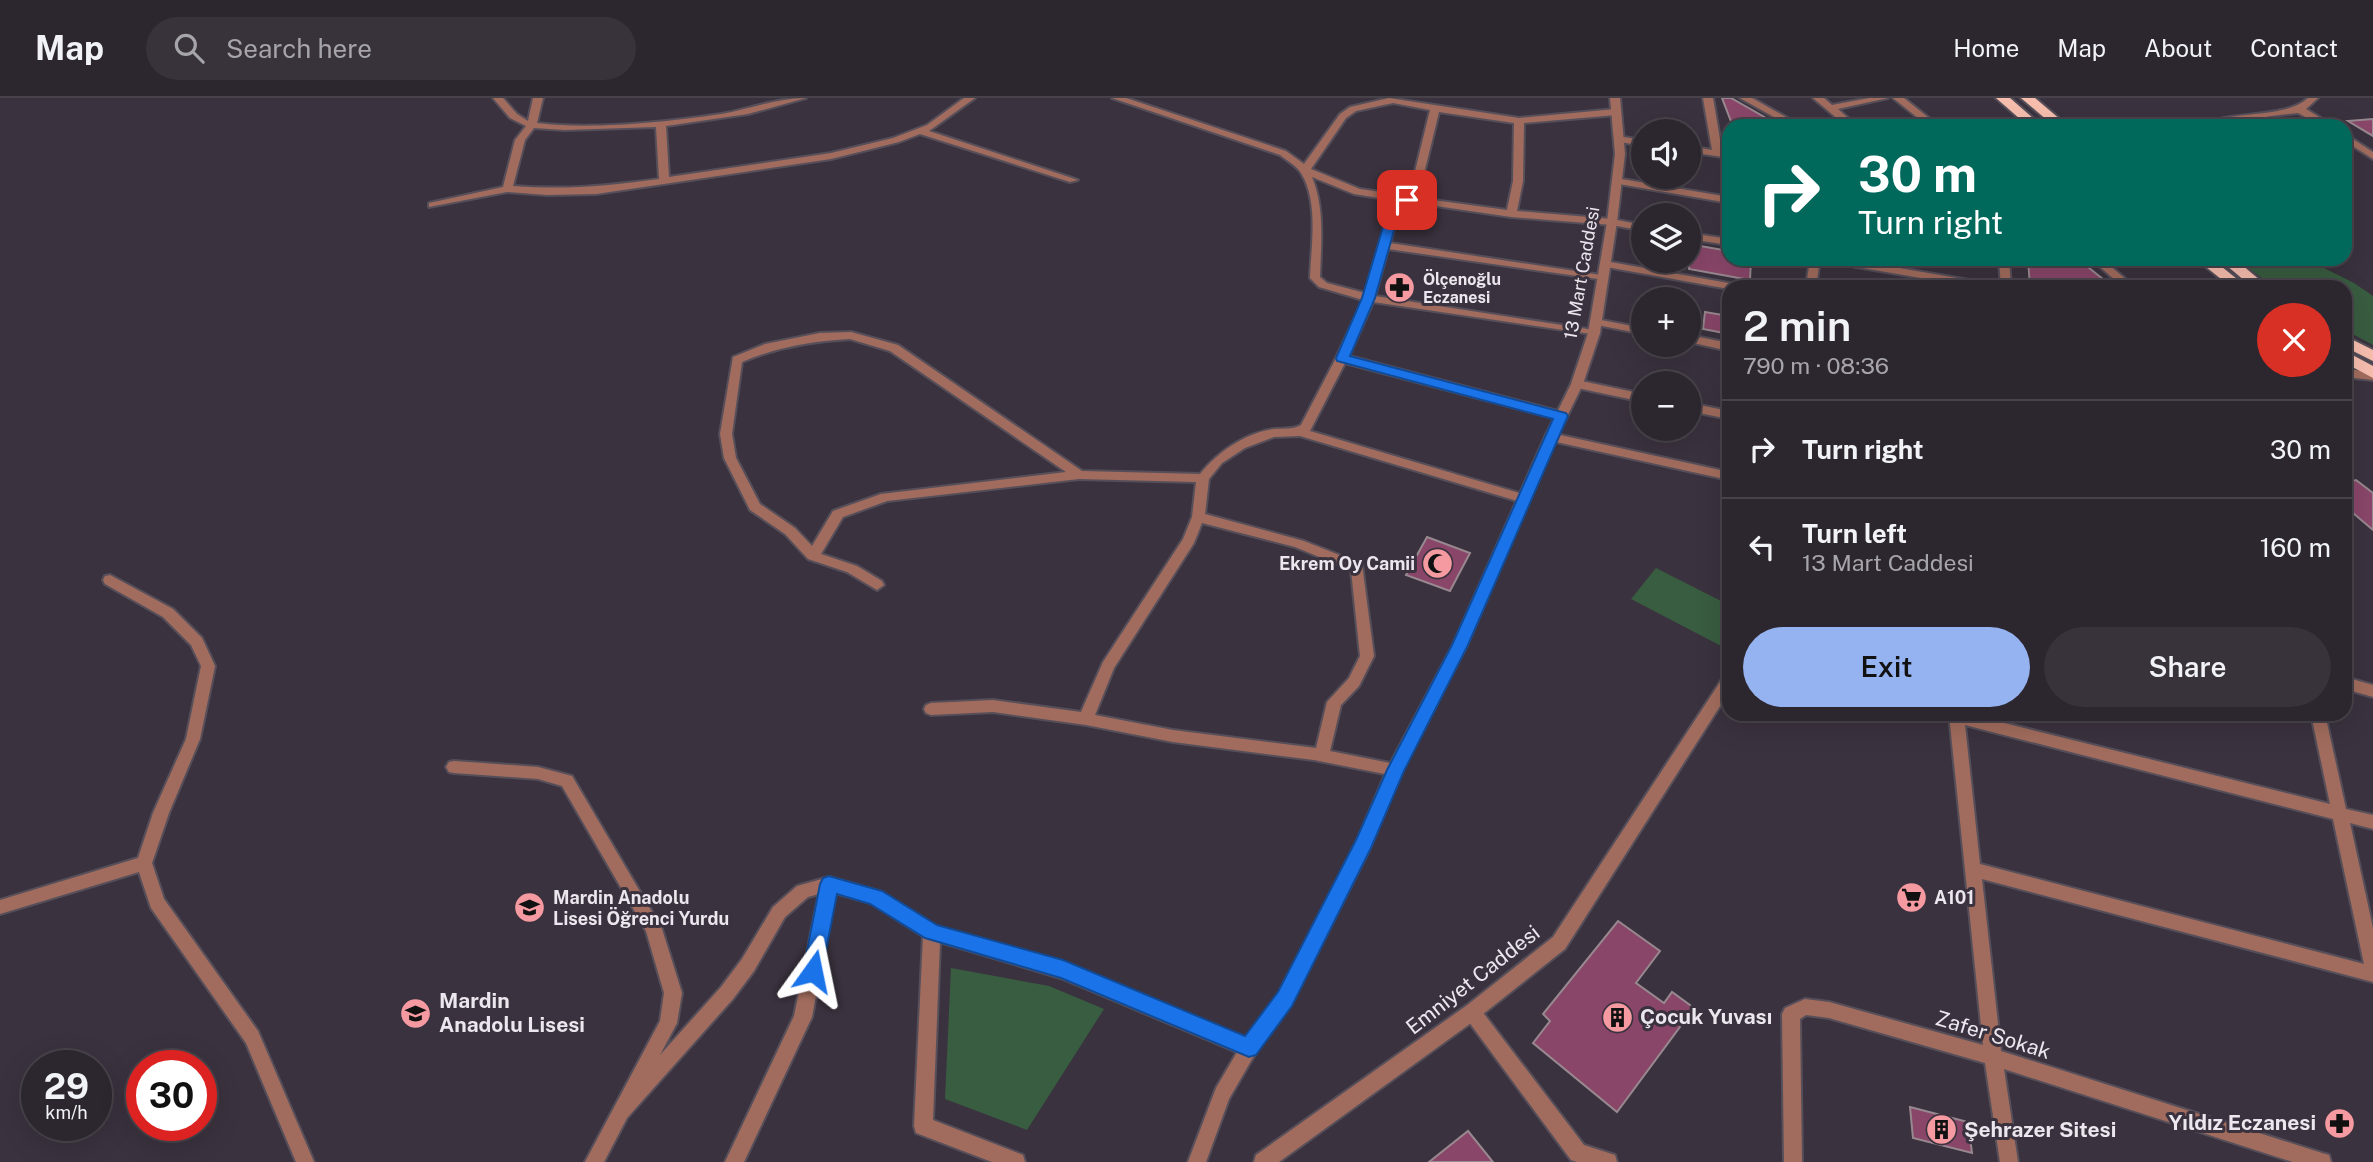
<!DOCTYPE html>
<html lang="en">
<head>
<meta charset="utf-8">
<style>
  body { margin:0; font-family:"Public Sans",sans-serif; background:#38323a; color:#f1f3f6; height:100vh; display:flex; flex-direction:column; font-size:26px; white-space:nowrap }
  * { box-sizing:border-box; margin:0 }
  p { font-size:23px; color:#a6a5aa }
  .icon { flex:none; width:38px; height:38px; fill:none; stroke:currentColor; stroke-width:2; stroke-linecap:round; stroke-linejoin:round }
  .map { position:relative; flex:1; overflow:hidden }
  .panel { position:absolute; left:1722px; top:182px; width:630px; height:441px; display:flex; flex-direction:column; background:#2c262e; border-radius:21px; box-shadow:0 7px 28px #0002,0 0 0 2px #48434a }
  .panel>* { flex:none }
  .top-card { position:absolute; left:1722px; top:21px; width:630px; height:147px; border-radius:21px; box-shadow:0 7px 28px #0002,0 0 0 2px #48434a; background:#00695c; color:#fff; overflow:hidden }
  .controls { position:absolute; left:1631px; top:21px; display:grid; gap:14px }
  .controls a { display:grid; place-items:center; width:70px; height:70px; border-radius:50%; background:#2c262e; box-shadow:0 7px 28px #0002,0 0 0 2px #48434a; font-size:35px }
  .speed { position:absolute; left:21px; top:952px; display:flex; gap:14px; font-size:35px; font-weight:700; text-align:center }
  .speed>* { display:grid; place-content:center; width:91px; height:91px; border-radius:50%; background:#2c262e; box-shadow:0 7px 28px #0002,0 0 0 2px #48434a; line-height:1 }
  .speed small { font-size:18px; font-weight:400 }
  .speed .limit { border:10px solid #d22; background:#fff; color:#111 }
  .pin { position:absolute; display:grid; place-items:center; width:60px; height:60px; color:#fff; margin:-30px; border-radius:14px; box-shadow:0 4px 10px #0006 }
  .me { position:absolute; width:77px; margin:-38px; rotate:12deg; stroke-linejoin:round; filter:drop-shadow(0 0 5px #0008) }
  .turn { display:flex; align-items:center; gap:24px; height:147px; padding:0 21px; font-size:32px }
  .turn .icon { width:91px; height:91px; stroke-width:2.5 }
  .turn b { display:block; font-size:49px; line-height:60px }
  .round { display:grid; place-items:center; flex:none; width:74px; height:74px; border-radius:37px; background:#38323a }
  .headline { display:flex; align-items:center; justify-content:space-between; height:119px; padding:0 21px }
  h1 { font-size:42px; font-weight:600; line-height:52px }
  .primary-button { display:flex; gap:14px; margin-top:auto; padding:14px 21px }
  .primary-button a { flex:1; height:80px; border-radius:42px; background:#95b2f1; color:#111; font-size:28px; font-weight:600; line-height:80px; text-align:center }
  .primary-button a+a { background:#38323a; color:#f1f3f6 }
  ul { padding:0; list-style:none }
  li { display:flex; align-items:center; gap:21px; height:98px; padding:0 21px; border-top:2px solid #48434a }
  li div { flex:1 }
  li b { display:block; font-size:26px }
  li em { font-style:normal }
  header { display:flex; align-items:center; gap:42px; box-sizing:border-box; height:98px; padding:0 35px; background:#2c262e; border-bottom:2px solid #48434a }
  header strong { font-size:33px }
  nav { display:flex; gap:38px; margin-inline-start:auto; font-size:24px }
  .search { width:490px; height:63px; background:#38323a; display:flex; align-items:center; gap:18px; box-sizing:border-box; padding:0 24px; border-radius:38px; color:#a6a5aa; font-size:26px }
  .map>svg:first-child { display:block }
</style>
</head>
<body>
<header>
<strong>Map</strong>
<div class="search"><svg class="icon" aria-label="search" viewBox="0 0 24 24"><circle cx="10" cy="10" r="6"/><path d="M15 15l6 6"/></svg>Search here</div>
<nav><a>Home</a><a>Map</a><a>About</a><a>Contact</a></nav>
</header>
<div class="map">
<svg width="2373" height="1064" viewBox="0 0 2373 1064">
  <rect width="100%" height="100%" fill="#3a323e"/>
  <g fill="#395d40">
    <polygon points="2236,161 2306,161 2354,185 2373,198 2373,247 2345,232 2345,189 2274,189"/>
    <polygon points="1656,470 1729,507 1729,545 1725,550 1631,501"/>
    <polygon points="951,870 1049,888 1104,911 1027,1032 945,1001"/>
  </g>
  <g fill="#894669" stroke="#98888f" stroke-width="2">
    <polygon points="1722,0 1731,0 1780,28 1736,28 1732,26"/>
    <polygon points="2373,21 2373,38 2348,23"/>
    <polygon points="1689,146 1729,153 1729,161 1751,161 1750,182 1689,171"/>
    <polygon points="2028,161 2078,161 2104,182 2079,187 2030,189"/>
    <polygon points="1705,214 1729,218 1729,236 1703,231"/>
    <polygon points="2356,382 2373,395 2373,432 2353,415 2345,416 2345,385"/>
    <polygon points="1427,439 1470,455 1450,493 1406,477"/>
    <polygon points="1618,823 1660,853 1636,885 1664,905 1672,894 1694,910 1617,1014 1533,945 1550,923 1543,916"/>
    <polygon points="1910,1009 1968,1024 1972,1055 1913,1040"/>
    <polygon points="1468,1033 1493,1064 1429,1064"/>
  </g>
  <g fill="none" stroke-linecap="round" stroke-linejoin="round">
    <defs>
      <g id="minor">
        <path d="M493 0H503L517 16 528 23 533 0H543L537 25C591 32 667 24 721 16 749 11 777 0 806 0L748 16 666 28 669 79 831 55 893 40 927 27 964 0H975L929 33 1078 82 1070 84 920 36 899 44 831 61 664 86 596 96 547 97 507 94 429 109V105L503 89 515 42 526 28 510 20ZM656 29 659 81C607 88 565 92 513 88L525 42 534 30 565 32Z"/>
        <path d="M1112 0H1126L1286 53 1304 66 1340 16 1350 9 1389 0 1519 20 1616 11 1621 14 1616 17 1524 25 1523 83 1517 113 1612 121 1643 127V133L1612 127 1511 119 1409 104 1400 110 1390 145 1601 177 1606 180 1605 182 1388 151 1375 198 1594 232 1600 235 1598 237 1373 204 1349 258 1565 315 1567 318 1565 321 1561 322 1345 265 1310 333 1529 398 1530 401 1529 404 1524 405 1300 338 1274 339 1245 350 1222 365 1209 381 1205 416 1304 443 1362 466 1374 558 1359 588 1341 607 1330 653 1400 667 1403 672 1400 677 1395 678 1314 662 1173 644 1086 627 993 614 931 617 926 615 924 611 926 607 931 605 993 602 1081 614 1103 564 1183 441 1192 419 1196 384 1079 381 887 403 843 419 821 456 857 468 882 483 884 487 877 492 847 474 808 461 785 436 750 412 724 360 720 336 733 259 765 246 820 235 851 234 898 247 1082 373 1200 376C1218 354 1245 335 1274 331 1284 330 1293 332 1301 327L1336 260 1363 202 1319 189 1310 180C1311 148 1319 104 1301 75 1297 68 1286 62 1280 57ZM1393 5 1430 12 1409 98 1360 91 1311 71 1346 20 1356 13ZM1439 14 1514 25 1513 83 1507 112 1418 100ZM1312 79 1354 96 1398 103 1390 109 1365 195 1327 185 1320 179C1321 144 1325 111 1312 79ZM850 241 890 253 1066 374 881 396 833 413 812 448 795 430 760 406 736 360 732 336 742 264C777 249 813 243 850 241ZM1202 425 1295 449 1351 472 1360 558 1349 580 1327 604 1316 650 1173 632 1095 617 1114 570 1194 445Z"/>
        <polygon points="1703,0 1713,0 1722,53 1729,54 1729,60 1689,54 1689,48 1712,52"/>
        <polygon points="1740,0 1752,0 1802,28 1790,28"/>
        <polygon points="1813,0 1824,0 1832,7 1869,0 1888,0 1838,11 1857,28 1846,28"/>
        <polygon points="1893,0 1904,0 1939,28 1928,28"/>
        <polygon points="1617,38 1643,42 1643,48 1614,43 1614,39"/>
        <polygon points="1616,80 1729,99 1729,105 1613,85 1613,81"/>
        <polygon points="1689,135 1729,141 1729,147 1689,141"/>
        <polygon points="1810,161 1820,161 1816,189 1806,189"/>
        <polygon points="1823,161 1847,161 1992,186 1997,189 1973,189 1828,164"/>
        <polygon points="1999,161 2009,161 2011,189 2001,189"/>
        <polygon points="2091,161 2102,161 2135,189 2123,189"/>
        <polygon points="1605,163 1734,186 1739,189 1729,189 1729,191 1601,168 1601,164"/>
        <polygon points="1596,221 1643,230 1643,236 1592,226 1592,222"/>
        <polygon points="1689,237 1729,245 1729,253 1689,244"/>
        <polygon points="1577,282 1643,296 1643,304 1573,289 1571,286"/>
        <polygon points="1689,305 1729,313 1729,321 1689,313"/>
        <polygon points="1551,335 1729,374 1729,382 1547,342 1545,339"/>
        <polygon points="110,477 173,511 202,540 215,568 200,641 169,715 152,765 164,801 258,933 314,1064 296,1064 246,945 151,810 139,774 0,816 0,802 138,760 153,715 186,641 201,568 191,547 163,519 105,486 103,482 105,478"/>
        <path d="M1949 616H1968L2330 706 2311 616H2325L2346 711 2373 717V731L2350 725 2373 830V884L1982 781 2001 953 2322 1055 2329 1057 2331 1064H2293L2004 971 2018 1064H2000L1985 965 1829 920 1806 917 1800 921 1802 1064H1784L1782 916 1785 910 1805 901 1829 904 1983 947ZM1965 627 2333 721 2364 866 1980 766Z"/>
        <polygon points="454,663 538,669 572,678 662,831 682,895 677,925 660,957 721,889 742,861 773,809 797,788 829,779 881,794 936,828 1063,864 1255,944 1258,950 1255,956 1249,959 1061,880 940,844 933,1022 1023,1057 1025,1064 992,1064 916,1035 914,1028 923,838 871,805 835,795 812,919 744,1064 725,1064 794,918 819,796 808,799 785,819 754,873 733,901 627,1020 604,1064 585,1064 660,923 664,895 646,833 562,688 538,681 454,675 449,674 446,669 449,664"/>
        <polygon points="1472,906 1478,908 1584,1047 1615,1057 1617,1064 1577,1064 1571,1062 1466,920 1463,914 1466,908"/>
      </g>
      <g id="tertiary">
        <polygon points="1610,0 1620,0 1625,56 1617,124 1600,235 1583,286 1557,339 1467,547 1402,673 1370,750 1291,907 1255,956 1229,1001 1206,1064 1188,1064 1216,990 1243,944 1279,895 1357,743 1387,672 1453,547 1545,339 1571,286 1588,235 1607,124 1615,56"/>
        <path d="M2308 0H2318L2306 11 2334 28H2322L2298 15 2271 18 2221 28H2202C2230 11 2284 22 2308 0Z"/>
        <polygon points="2345,36 2373,54 2373,61 2345,43"/>
        <polygon points="2345,271 2373,274 2373,282 2345,279"/>
        <polygon points="1729,576 1729,594 1565,851 1478,920 1279,1064 1254,1064 1256,1057 1466,908 1553,839 1724,578"/>
        <polygon points="2345,579 2373,587 2373,599 2345,591"/>
      </g>
      <g id="trunk">
        <polygon points="1996,0 2010,0 2042,28 2028,28"/>
        <polygon points="2021,0 2035,0 2068,28 2054,28"/>
        <polygon points="2196,161 2212,161 2247,189 2231,189"/>
        <polygon points="2219,161 2235,161 2268,189 2252,189"/>
        <polygon points="2345,238 2373,252 2373,263 2345,249"/>
        <polygon points="2345,253 2373,268 2373,280 2345,265"/>
      </g>
    </defs>
    <use href="#minor" stroke="#564f5a" stroke-width="4"/>
    <use href="#tertiary" stroke="#564f5a" stroke-width="4"/>
    <use href="#trunk" stroke="#564f5a" stroke-width="4"/>
    <use href="#minor" fill="#a16c5d" fill-rule="evenodd"/>
    <use href="#tertiary" fill="#a16c5d" fill-rule="evenodd"/>
    <use href="#trunk" fill="#f7beae" fill-rule="evenodd"/>
  </g>
  <polygon fill="#1a73e8" stroke="#114b97" stroke-width="2" points="1403,99 1413,102 1400,111 1375,200 1350,258 1566,315 1568,318 1468,547 1404,673 1371,750 1292,908 1256,957 1249,959 1061,880 925,840 870,806 837,796 822,873 820,879 813,882 806,879 803,873 820,786 823,780 829,778 882,793 937,827 1063,862 1245,938 1278,894 1356,742 1387,672 1452,547 1553,321 1337,263 1336,260 1362,200 1389,109"/>
  <defs>
    <symbol id="pharmacy-disc" viewBox="-11 -11 22 22"><circle r="9.5" fill="#f49aa0" stroke="#3a323e"/><path d="M-2-6h4v4h4v4h-4v4h-4v-4h-4v-4h4Z" fill="#111"/></symbol>
    <symbol id="mosque-disc" viewBox="-11 -11 22 22"><circle r="9.5" fill="#f49aa0" stroke="#3a323e"/><path d="M3.5-4.9A6 6 0 1 0 3.5 4.9A5 5 0 1 1 3.5-4.9Z" fill="#111"/></symbol>
    <symbol id="supermarket-disc" viewBox="-11 -11 22 22"><circle r="9.5" fill="#f49aa0" stroke="#3a323e"/><path d="M-6-5.5h2.5l.6 2H6L4.5 2H-2.5L-4.4-4H-6ZM-1.5 3.2a1.3 1.3 0 1 0 .1 0ZM3 3.2a1.3 1.3 0 1 0 .1 0Z" fill="#111"/></symbol>
    <symbol id="school-disc" viewBox="-11 -11 22 22"><circle r="9.5" fill="#f49aa0" stroke="#3a323e"/><path d="M0-5L7-2L0 1L-7-2ZM-4 1L0 2.5L4 1V4Q0 6-4 4Z" fill="#111"/></symbol>
    <symbol id="building-disc" viewBox="-11 -11 22 22"><circle r="9.5" fill="#f49aa0" stroke="#3a323e"/><path d="M-4-6H4V6H1V3H-1V6H-4ZM-2.5-4.3h1.7v1.8h-1.7ZM.8-4.3h1.7v1.8H.8ZM-2.5-1h1.7V.8h-1.7ZM.8-1h1.7V.8H.8Z" fill="#111"/></symbol>
  </defs>
  <g fill-rule="evenodd">
    <use href="#pharmacy-disc" x="1382" y="172" width="35" height="35"/>
    <use href="#mosque-disc" x="1420" y="448" width="35" height="35"/>
    <use href="#supermarket-disc" x="1894" y="782" width="35" height="35"/>
    <use href="#school-disc" x="512" y="792" width="35" height="35"/>
    <use href="#school-disc" x="398" y="898" width="35" height="35"/>
    <use href="#building-disc" x="1600" y="902" width="35" height="35"/>
    <use href="#pharmacy-disc" x="2322" y="1008" width="35" height="35"/>
    <use href="#building-disc" x="1924" y="1014" width="35" height="35"/>
  </g>
  <g text-anchor="middle" stroke-width="6" stroke-linejoin="round" paint-order="stroke">
    <g font-size="16" font-weight="bold" fill="#ece7ee" stroke="#3a323e" text-anchor="start">
      <text x="1423" y="187">Ölçenoğlu<tspan x="1423" dy="18">Eczanesi</tspan></text>
    </g>
    <g font-size="18" fill="#ece7ee" stroke="#3a323e">
      <text transform="translate(1582 175) rotate(-80)" y="6">13 Mart Caddesi</text>
    </g>
    <g font-size="18" font-weight="bold" fill="#ece7ee" stroke="#3a323e" text-anchor="start">
      <text x="1415" y="472" text-anchor="end">Ekrem Oy Camii</text>
      <text x="553" y="806">Mardin Anadolu<tspan x="553" dy="21">Lisesi Öğrenci Yurdu</tspan></text>
      <text x="1934" y="806">A101</text>
    </g>
    <g font-size="21" fill="#ece7ee" stroke="#3a323e">
      <text transform="translate(1473 882) rotate(-38)" y="7">Emniyet Caddesi</text>
      <text transform="translate(1993 937) rotate(17)" y="7">Zafer Sokak</text>
    </g>
    <g font-size="21" font-weight="bold" fill="#ece7ee" stroke="#3a323e" text-anchor="start">
      <text x="439" y="910">Mardin<tspan x="439" dy="24">Anadolu Lisesi</tspan></text>
      <text x="1640" y="926">Çocuk Yuvası</text>
      <text x="2316" y="1032" text-anchor="end">Yıldız Eczanesi</text>
      <text x="1964" y="1039">Şehrazer Sitesi</text>
    </g>
  </g>
</svg>
<div class="controls">
<a><svg class="icon" aria-label="sound" viewBox="0 0 24 24"><path d="M4 9h4l5-4v14l-5-4H4zM17 9q2 3 0 6"/></svg></a>
<a><svg class="icon" aria-label="layers" viewBox="0 0 24 24"><path d="M12 4l9 5-9 5-9-5zM3 14l9 5 9-5"/></svg></a>
<a>+</a>
<a>−</a>
</div>
<div class="speed"><div>29<small>km/h</small></div><div class="limit">30</div></div>
<div class="pin" style="left:1407px;top:102px;background:#d93025"><svg class="icon" aria-label="arrive" viewBox="0 0 24 24"><path d="M6 21V4h12l-3 4 3 4H6"/></svg></div>
<svg class="me" style="left:813px;top:873px" viewBox="-20 -20 40 40"><path d="M0-17L14 15 0 8-14 15z" fill="#1a73e8" stroke="#fff" stroke-width="4"/></svg>
<div class="top-card">
<div class="turn"><svg class="icon" aria-label="right" viewBox="0 0 24 24"><path d="M7 20v-9h11M14 6l5 5-5 5"/></svg><div><b>30 m</b>Turn right</div></div>
</div>
<section class="panel">
<div class="headline"><div><h1>2 min</h1><p>790 m · 08:36</p></div><a class="round" style="background:#d93025;color:#fff"><svg class="icon" aria-label="close" viewBox="0 0 24 24"><path d="M6 6l12 12M18 6L6 18"/></svg></a></div>
<ul>
<li><svg class="icon" aria-label="right" viewBox="0 0 24 24"><path d="M7 20v-9h11M14 6l5 5-5 5"/></svg><div><b>Turn right</b></div><em>30 m</em></li>
<li><svg class="icon" aria-label="left" viewBox="0 0 24 24"><path d="M17 20v-9H6M10 6l-5 5 5 5"/></svg><div><b>Turn left</b><p>13 Mart Caddesi</p></div><em>160 m</em></li>
</ul>
<div class="primary-button"><a>Exit</a><a>Share</a></div>
</section>
</div>
</body>
</html>
